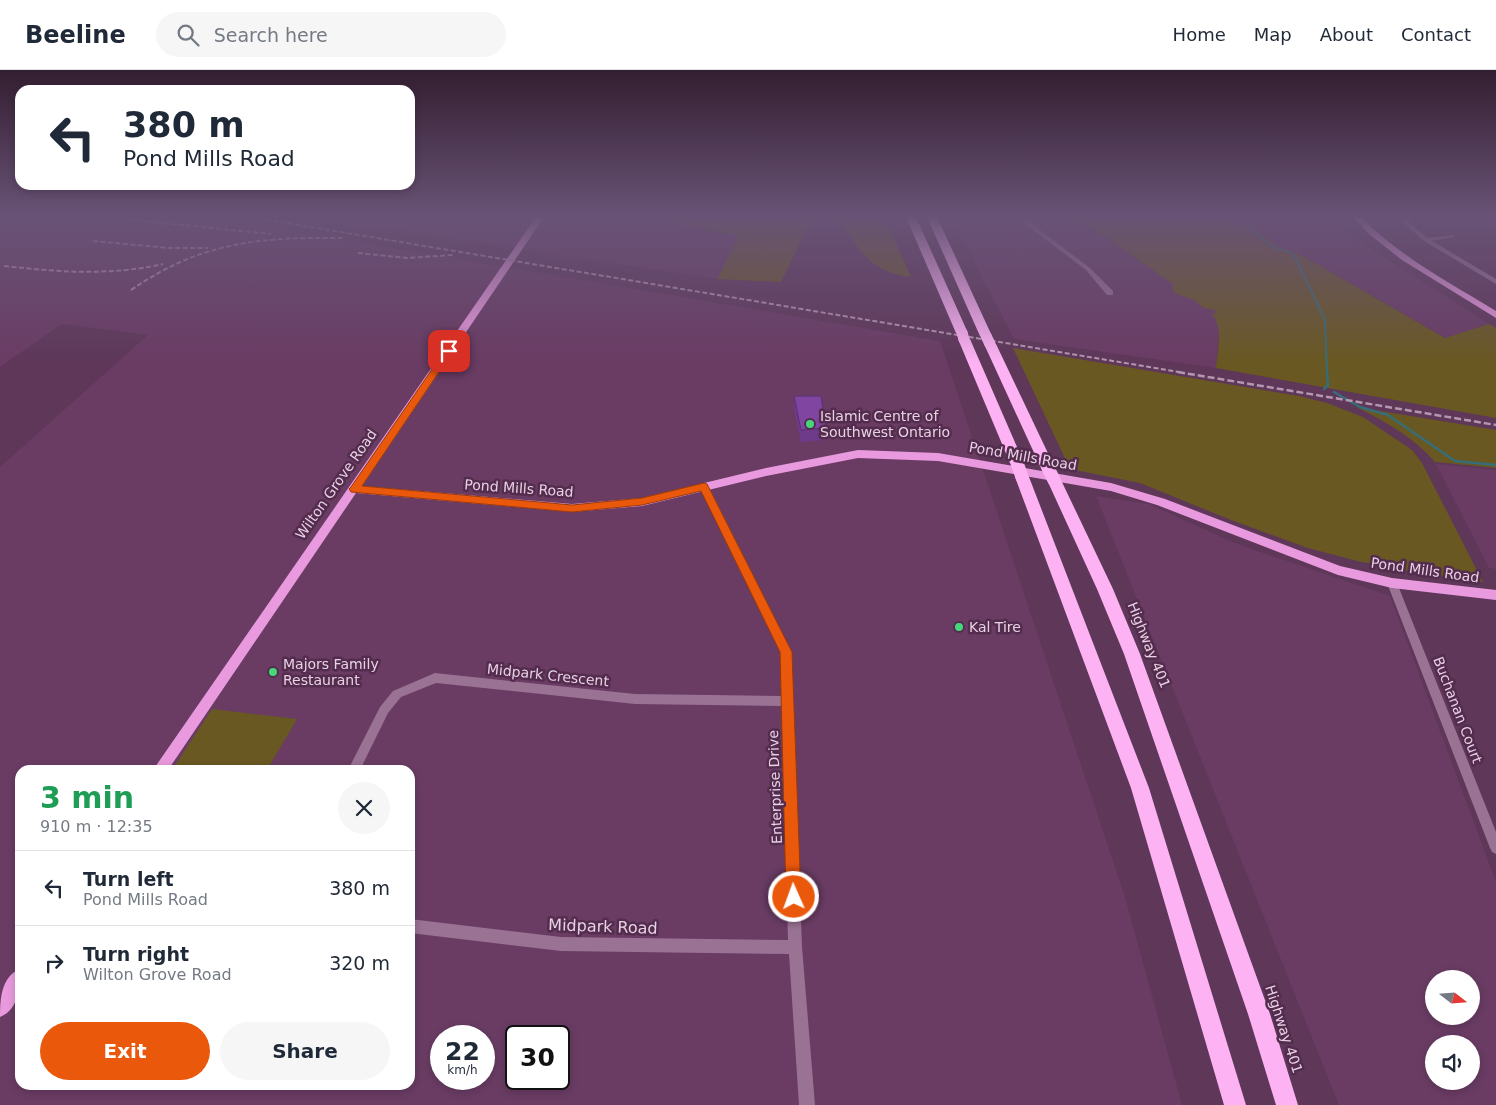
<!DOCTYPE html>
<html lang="en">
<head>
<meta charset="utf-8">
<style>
  body { margin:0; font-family:"DejaVu Sans",sans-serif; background:#f6f6f7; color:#1f2937; height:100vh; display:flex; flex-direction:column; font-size:19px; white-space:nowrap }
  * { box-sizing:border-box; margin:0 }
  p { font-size:16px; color:#747a83 }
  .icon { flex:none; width:28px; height:28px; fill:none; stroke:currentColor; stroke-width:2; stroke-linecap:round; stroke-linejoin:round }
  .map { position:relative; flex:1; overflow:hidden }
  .side { position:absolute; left:15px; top:695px; width:400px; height:325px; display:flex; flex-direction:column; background:#fff; border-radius:15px; box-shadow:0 2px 8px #0003 }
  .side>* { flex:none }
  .top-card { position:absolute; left:15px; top:15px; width:400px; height:105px; border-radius:15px; box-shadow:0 2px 8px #0003; background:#fff; color:#1f2937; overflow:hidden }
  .needle { width:32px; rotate:107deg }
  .tools { position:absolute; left:1425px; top:900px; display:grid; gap:10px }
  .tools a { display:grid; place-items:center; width:55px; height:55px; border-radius:50%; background:#fff; box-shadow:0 2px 8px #0003; font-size:25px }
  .speed { position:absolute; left:430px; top:955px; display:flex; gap:10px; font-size:25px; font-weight:700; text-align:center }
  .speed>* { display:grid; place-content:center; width:65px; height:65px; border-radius:50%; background:#fff; box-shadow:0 2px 8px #0003; line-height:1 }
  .speed small { font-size:12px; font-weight:400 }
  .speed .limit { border:2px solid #111; border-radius:8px; background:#fff; color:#111 }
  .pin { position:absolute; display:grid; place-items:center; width:42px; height:42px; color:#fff; margin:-21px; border-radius:10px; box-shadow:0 2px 8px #0006 }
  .me { position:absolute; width:55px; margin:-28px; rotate:358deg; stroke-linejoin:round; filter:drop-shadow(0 0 4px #0008) }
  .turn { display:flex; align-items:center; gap:18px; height:105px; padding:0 25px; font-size:22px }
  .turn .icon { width:65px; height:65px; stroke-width:2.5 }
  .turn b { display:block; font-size:35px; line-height:42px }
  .round { display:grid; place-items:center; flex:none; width:52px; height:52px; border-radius:26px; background:#f6f6f7 }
  .summary { display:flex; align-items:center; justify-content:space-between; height:85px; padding:0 25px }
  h1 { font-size:30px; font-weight:800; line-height:38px; color:#1e9e55 }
  .cta { display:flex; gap:10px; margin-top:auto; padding:10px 25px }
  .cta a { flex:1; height:58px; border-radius:30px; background:#ea580c; color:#fff; font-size:20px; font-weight:800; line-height:58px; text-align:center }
  .cta a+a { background:#f6f6f7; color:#1f2937 }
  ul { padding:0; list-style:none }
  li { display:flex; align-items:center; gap:15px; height:75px; padding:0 25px; border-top:1px solid #e0e1e3 }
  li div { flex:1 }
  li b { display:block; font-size:19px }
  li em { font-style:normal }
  header { display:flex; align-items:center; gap:30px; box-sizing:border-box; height:70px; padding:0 25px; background:#fff; border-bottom:1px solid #e0e1e3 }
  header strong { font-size:24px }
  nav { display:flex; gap:28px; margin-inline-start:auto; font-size:18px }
  .search { width:350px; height:45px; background:#f6f6f7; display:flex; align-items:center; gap:12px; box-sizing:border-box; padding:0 18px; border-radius:28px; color:#747a83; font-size:19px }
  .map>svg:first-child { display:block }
</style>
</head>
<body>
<header>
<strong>Beeline</strong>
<div class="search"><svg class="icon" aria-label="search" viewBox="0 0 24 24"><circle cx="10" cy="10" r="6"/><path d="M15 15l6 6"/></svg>Search here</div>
<nav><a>Home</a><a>Map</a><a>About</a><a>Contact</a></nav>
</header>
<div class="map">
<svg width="1496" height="1035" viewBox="0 0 1496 1035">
  <rect width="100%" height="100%" fill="#5e3759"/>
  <g fill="#6a3c64" fill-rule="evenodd">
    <path d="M0 147H210L940 271 1125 827 1182 1035H0V397L148 265 62 254 0 297ZM20 700H410V1015H20ZM441 966H484V1009H441ZM516 966H559V1009H516Z"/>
    <polygon points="310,147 661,147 669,152 739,166 717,209"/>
    <polygon points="951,147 1076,147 1173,214 1204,238 1215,240 1217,243 1212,244 1217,250 1219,258 1216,298 1014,269"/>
    <polygon points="1235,147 1336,147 1354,168 1489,254 1446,268 1298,183 1282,178"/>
    <polygon points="1436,394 1496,400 1496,499 1489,498"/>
    <path d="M1096 426 1149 434 1237 474 1390 526 1496 812V1035H1339ZM1434 909H1471V946H1434ZM1434 974H1471V1011H1434Z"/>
  </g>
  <g fill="#695822">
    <path d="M661 147H884L911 207C894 205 877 199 865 186 844 163 850 148 812 148L781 212 717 209 739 166 669 152Z"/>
    <path d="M1076 147H1235L1282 178 1298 183 1445 268 1489 254 1496 258V348L1216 298C1217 281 1224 258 1212 244L1216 243 1215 240 1204 238 1194 230 1174 223 1172 219 1173 214Z"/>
    <polygon points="1013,278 1299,326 1327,333 1363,347 1412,380 1422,393 1483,512 1420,503 1357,491 1308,478 1231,450 1140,413 1070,399"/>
    <path d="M1356 337 1496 360V398L1435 392C1412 366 1386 352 1356 337Z"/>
    <polygon points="212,639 297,649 267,700 172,700"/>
  </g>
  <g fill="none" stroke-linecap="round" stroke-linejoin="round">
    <polyline stroke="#366d78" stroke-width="2" points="1233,147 1274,177 1293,183 1325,250 1327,303"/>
    <g stroke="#366d78" stroke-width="2.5">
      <polyline points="1324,319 1328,315 1327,302"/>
      <polyline points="1334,322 1360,337 1388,345 1455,391 1496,395"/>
    </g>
    <g fill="#997294" fill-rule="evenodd">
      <polygon points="0,147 4,147 0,149"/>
      <polygon points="1016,147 1023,147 1090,198 1113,221 1113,225 1107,225 1086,200"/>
      <polygon points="1397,147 1404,147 1427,168 1454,165 1454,167 1432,171 1496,209 1496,214 1424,171"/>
      <polygon points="704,414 709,417 791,582 802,877 815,1035 799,1035 789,884 561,881 410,863 410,849 561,867 788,870 782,636 635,634 436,613 401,627 388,643 360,700 348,700 380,637 393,621 435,603 635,624 782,626 781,582 699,417"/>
      <polygon points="1392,509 1396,510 1397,513 1496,762 1496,784 1492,782 1490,778 1387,513 1388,510"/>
    </g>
    <g fill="#e99ade" fill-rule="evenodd">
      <polygon points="536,147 544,147 362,416 572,434 642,428 766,398 858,380 938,383 1111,413 1165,429 1340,496 1392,508 1496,520 1496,530 1392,518 1338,505 1157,435 1111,421 938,391 858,388 766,406 642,436 572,442 356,423 168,700 153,700"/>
      <path d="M1353 147H1361C1400 187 1449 212 1496 241V248L1402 190 1369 164Z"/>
      <path d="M20 899C20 917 19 939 0 947 0 929 1 907 20 899Z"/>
    </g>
    <g fill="#fdb2f3" fill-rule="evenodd">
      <polygon points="906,147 916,147 968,263 965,266 970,269 1024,393 1022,396 1012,396 1010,393 958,269 961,266 956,263"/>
      <polygon points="927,147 937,147 992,266 990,268 986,269 980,266"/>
      <polygon points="990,271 996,274 1055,398 1053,401 1043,401 1041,398 984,274"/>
      <polygon points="1022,402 1027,404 1029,407 1149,718 1246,1035 1224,1035 1131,718 1015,407 1017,404"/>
      <polygon points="1054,405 1059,407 1061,410 1113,519 1140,584 1270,944 1298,1035 1276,1035 1248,944 1124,584 1097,519 1047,410 1049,407"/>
    </g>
    <g stroke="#b396af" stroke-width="2" stroke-dasharray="5 2.5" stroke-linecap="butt">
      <polyline points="104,147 271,164"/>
      <polyline points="251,147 1185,303"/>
      <polyline points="93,171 169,178 208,178"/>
      <polyline points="358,183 408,188 453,185"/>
      <path d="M4 196C58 202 109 206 163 194"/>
      <path d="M131 220C202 171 261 167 345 168"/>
    </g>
    <polyline stroke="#b396af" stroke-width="2.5" stroke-dasharray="7 3" stroke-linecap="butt" points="1178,302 1496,355"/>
    <g stroke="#fdb2f3" stroke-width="11">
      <polyline points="962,263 964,269"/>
      <polyline points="986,266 990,274"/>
    </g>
    <g stroke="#fdb2f3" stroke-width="13">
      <polyline points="1017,393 1022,407"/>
      <polyline points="1048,398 1054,410"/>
    </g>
  </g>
  <polygon fill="#6e3b8a" points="794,326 826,358 825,370 801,372 794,338"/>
  <polygon fill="#8045a1" stroke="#5a3071" points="794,326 821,326 826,358 801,360"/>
  <linearGradient id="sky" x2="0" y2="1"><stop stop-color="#341e31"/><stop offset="0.5" stop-color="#685376"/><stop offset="1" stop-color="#685376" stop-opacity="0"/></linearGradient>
  <rect width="1496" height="292" fill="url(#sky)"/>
  <polygon fill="#ea580c" stroke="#983908" points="449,278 453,281 362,416 572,435 642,428 704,413 707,414 792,582 801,827 799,832 794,834 788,832 786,827 780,582 701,421 642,435 572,442 351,422 349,419 351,417 446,279"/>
  <g fill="#45d77a" stroke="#532c4e" stroke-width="2">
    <circle cx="810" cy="354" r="5"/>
    <circle cx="959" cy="557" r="5"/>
    <circle cx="273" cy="602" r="5"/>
  </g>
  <g text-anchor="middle" stroke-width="5" stroke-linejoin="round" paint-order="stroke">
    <g font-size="14" fill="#e9d1e5" stroke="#532c4e" text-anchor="start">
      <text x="820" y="351">Islamic Centre of<tspan x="820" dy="16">Southwest Ontario</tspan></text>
      <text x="969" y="562">Kal Tire</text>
      <text x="283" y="599">Majors Family<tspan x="283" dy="16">Restaurant</tspan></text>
    </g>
    <g font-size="14" fill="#e9d1e5" stroke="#532c4e">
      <text transform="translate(1023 386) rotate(10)" y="5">Pond Mills Road</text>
      <text transform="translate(336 414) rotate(-55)" y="5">Wilton Grove Road</text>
      <text transform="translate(519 418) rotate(4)" y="5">Pond Mills Road</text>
      <text transform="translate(1425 500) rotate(8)" y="5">Pond Mills Road</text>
      <text transform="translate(1149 575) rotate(68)" y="5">Highway 401</text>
      <text transform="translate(548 605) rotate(6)" y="5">Midpark Crescent</text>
      <text transform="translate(1458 640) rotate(69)" y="5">Buchanan Court</text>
      <text transform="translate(775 717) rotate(-92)" y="5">Enterprise Drive</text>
      <text transform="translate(1284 959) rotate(72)" y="5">Highway 401</text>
    </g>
    <g font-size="16" fill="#e9d1e5" stroke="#532c4e">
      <text transform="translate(603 856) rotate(2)" y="6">Midpark Road</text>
    </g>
  </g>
</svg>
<div class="tools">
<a><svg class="needle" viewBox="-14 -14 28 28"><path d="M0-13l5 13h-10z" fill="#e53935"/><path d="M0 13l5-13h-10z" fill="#747a83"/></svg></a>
<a><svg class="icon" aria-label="sound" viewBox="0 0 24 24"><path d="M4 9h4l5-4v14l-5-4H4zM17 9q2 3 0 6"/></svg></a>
</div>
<div class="speed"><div>22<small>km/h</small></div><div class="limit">30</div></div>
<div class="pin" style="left:449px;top:281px;background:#d93025"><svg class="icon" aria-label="arrive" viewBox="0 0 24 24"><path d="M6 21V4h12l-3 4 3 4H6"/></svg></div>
<svg class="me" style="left:794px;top:827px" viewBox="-20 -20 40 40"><circle r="17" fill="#ea580c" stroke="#fff" stroke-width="3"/><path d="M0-11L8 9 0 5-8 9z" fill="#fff"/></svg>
<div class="top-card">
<div class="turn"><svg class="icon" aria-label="left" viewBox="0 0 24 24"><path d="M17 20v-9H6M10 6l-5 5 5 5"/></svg><div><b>380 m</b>Pond Mills Road</div></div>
</div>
<section class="side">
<div class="summary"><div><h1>3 min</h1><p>910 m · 12:35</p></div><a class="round"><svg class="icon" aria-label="close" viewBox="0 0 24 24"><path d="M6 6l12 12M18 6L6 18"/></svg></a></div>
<ul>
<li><svg class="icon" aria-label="left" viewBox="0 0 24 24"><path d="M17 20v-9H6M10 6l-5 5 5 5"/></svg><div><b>Turn left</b><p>Pond Mills Road</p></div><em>380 m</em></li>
<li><svg class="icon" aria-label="right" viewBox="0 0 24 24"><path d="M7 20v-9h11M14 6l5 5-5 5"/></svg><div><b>Turn right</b><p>Wilton Grove Road</p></div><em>320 m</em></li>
</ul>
<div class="cta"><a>Exit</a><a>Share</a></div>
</section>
</div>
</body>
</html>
